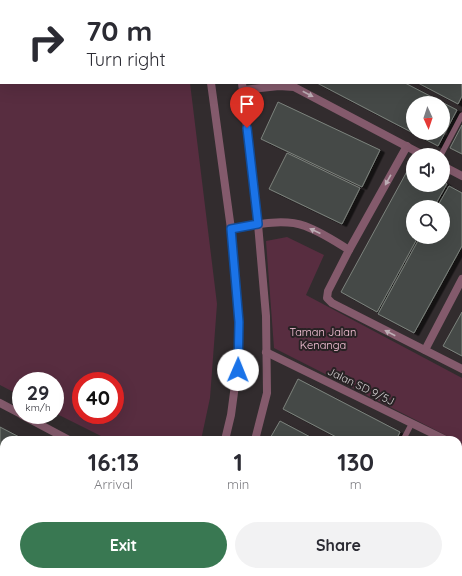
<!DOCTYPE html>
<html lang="en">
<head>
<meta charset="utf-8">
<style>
  body { margin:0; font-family:Quicksand,sans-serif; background:#f2f2f3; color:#2b2b33; height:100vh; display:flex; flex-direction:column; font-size:15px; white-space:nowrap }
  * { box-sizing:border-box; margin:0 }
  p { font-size:13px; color:#7c7c81 }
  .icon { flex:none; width:22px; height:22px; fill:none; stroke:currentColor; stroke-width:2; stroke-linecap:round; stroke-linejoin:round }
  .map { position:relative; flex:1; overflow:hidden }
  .sheet { position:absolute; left:0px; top:436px; width:462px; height:140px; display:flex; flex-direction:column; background:#fff; border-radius:12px 12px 0 0; box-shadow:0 4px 16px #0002 }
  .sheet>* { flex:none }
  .banner { position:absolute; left:0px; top:0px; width:462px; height:84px; box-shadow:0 4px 16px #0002; background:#fff; color:#2b2b33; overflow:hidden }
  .needle { width:26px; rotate:177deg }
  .tools { position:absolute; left:406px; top:96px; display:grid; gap:8px }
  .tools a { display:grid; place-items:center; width:44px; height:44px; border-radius:50%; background:#fff; box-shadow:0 4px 16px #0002; font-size:20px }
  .speed { position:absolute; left:12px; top:372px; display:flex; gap:8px; font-size:20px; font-weight:700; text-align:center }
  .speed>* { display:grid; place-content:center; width:52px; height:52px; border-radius:50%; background:#fff; box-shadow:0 4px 16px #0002; line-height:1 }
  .speed small { font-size:10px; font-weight:400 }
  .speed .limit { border:6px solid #d22; background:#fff; color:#111 }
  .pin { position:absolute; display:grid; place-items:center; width:34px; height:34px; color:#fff; margin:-41px -17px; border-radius:50% 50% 50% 0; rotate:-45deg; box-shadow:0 0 4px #0007 }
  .pin .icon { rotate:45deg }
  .me { position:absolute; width:44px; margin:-22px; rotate:1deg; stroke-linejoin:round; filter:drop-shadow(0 0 3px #0008) }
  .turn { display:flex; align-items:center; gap:14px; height:84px; padding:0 20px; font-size:18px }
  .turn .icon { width:52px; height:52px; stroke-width:2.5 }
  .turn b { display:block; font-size:28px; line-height:34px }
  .eta { display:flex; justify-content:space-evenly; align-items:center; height:68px; text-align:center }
  .eta b { font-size:24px; font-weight:700; line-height:28px }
  .button { display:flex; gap:8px; margin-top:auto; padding:8px 20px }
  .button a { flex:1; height:46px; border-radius:24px; background:#397852; color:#fff; font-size:16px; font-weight:700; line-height:46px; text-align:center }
  .button a+a { background:#f2f2f3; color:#2b2b33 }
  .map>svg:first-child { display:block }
</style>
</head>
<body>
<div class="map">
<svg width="462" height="576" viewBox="0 0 462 576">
  <defs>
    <filter id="shadow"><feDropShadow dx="4.5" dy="2.5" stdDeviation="0" flood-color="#0009"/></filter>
  </defs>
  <rect width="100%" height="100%" fill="#322c2e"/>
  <g fill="#582d40" fill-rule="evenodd">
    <path d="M0 0H180V1H1V83H190L217 304 210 398 201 440H109L55 413V381H21V396L0 385ZM81 381H115V415H81Z"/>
    <polygon points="287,237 324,255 306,295 462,378 462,443 458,441 458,440 455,440 274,348 266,241"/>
  </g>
  <g fill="#454a46" stroke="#7c827d" filter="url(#shadow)">
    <polygon points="281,0 347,0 348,1 281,1"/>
    <polygon points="408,0 462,0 462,28 461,1"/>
    <polygon points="461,59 462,96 458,104 418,83 461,83"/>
    <polygon points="317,83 405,83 457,110 438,146 413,133 443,133 443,103 413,103 413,133"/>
    <polygon points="278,102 380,150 362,187 261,139"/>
    <polygon points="462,125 462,154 450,148"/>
    <polygon points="287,153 360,188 342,224 269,189"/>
    <polygon points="411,164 413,165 413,185 443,185 443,181 447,184 434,207 413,207 413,237 418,237 377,312 341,292"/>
    <polygon points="449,186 462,193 462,246 414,333 378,314 420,237 443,237 443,207 437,207"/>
    <polygon points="462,312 462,356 443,346"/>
    <polygon points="298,379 400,432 396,440 342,440 283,409"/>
    <polygon points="280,421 316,440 269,440"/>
    <polygon points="0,427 25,440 4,440 4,466 0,464"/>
    <polygon points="458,460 462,462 462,501 458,498"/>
    <polygon points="0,471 4,473 4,510 0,508"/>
    <polygon points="458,513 462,515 462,554 458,552"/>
    <polygon points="0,559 4,561 4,572 25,572 32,576 0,576"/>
    <polygon points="240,572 314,572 321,576 248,576"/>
    <polygon points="334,572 408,572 416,576 342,576"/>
  </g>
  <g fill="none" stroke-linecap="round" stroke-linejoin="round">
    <g stroke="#845a6c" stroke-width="5.5">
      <polyline points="384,1 384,0"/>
      <polyline points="441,155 462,115"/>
      <polyline points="403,440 412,423"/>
    </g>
    <g stroke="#845a6c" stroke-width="8">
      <polyline points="232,0 232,1"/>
      <polyline points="377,0 379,1"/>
      <polyline points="461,44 462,45"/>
      <polyline points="242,83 258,224 266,316 267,393 255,440"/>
      <polyline points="243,90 279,86 294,87 423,155"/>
      <polyline points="407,146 349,250 328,291 327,298 332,303 462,369"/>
      <polyline points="443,166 462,176"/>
      <path d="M231 229C253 225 283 218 305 226 321 232 335 241 349 250"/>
      <polyline points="425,350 462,279"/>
      <polyline points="266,352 446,440"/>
      <polyline points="0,403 21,414"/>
      <polyline points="22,415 69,440"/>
      <polyline points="458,446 462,448"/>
      <polyline points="0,536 4,538"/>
      <polyline points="70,572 77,576"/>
      <polyline points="451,572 459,576"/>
      <polyline points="197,576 199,572"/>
    </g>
    <g stroke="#845a6c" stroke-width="8">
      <polyline points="200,0 200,1"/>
      <polyline points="211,83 231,229 239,322 237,370 231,415 225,440"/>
      <polyline points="165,576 167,572"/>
    </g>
  </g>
  <defs><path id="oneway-solid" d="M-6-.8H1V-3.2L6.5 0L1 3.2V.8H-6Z"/></defs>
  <g fill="#bdaeb5">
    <use href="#oneway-solid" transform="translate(308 94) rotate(28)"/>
    <use href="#oneway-solid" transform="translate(388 180) rotate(119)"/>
    <use href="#oneway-solid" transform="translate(315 231) rotate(-155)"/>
    <use href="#oneway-solid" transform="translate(390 333) rotate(-153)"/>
  </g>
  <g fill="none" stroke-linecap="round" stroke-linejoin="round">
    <defs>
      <polyline id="route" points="238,370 239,322 231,229 258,224 247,128"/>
    </defs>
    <use href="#route" stroke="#114b97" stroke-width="10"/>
    <use href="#route" stroke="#1a73e8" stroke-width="7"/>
  </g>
  <g text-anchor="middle" stroke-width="4" stroke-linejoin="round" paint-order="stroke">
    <g font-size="11" fill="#fac6db" stroke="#282224">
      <text x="323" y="336">Taman Jalan<tspan x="323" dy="13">Kenanga</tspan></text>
    </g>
    <g font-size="11" fill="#d6d2d4" stroke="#282224">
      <text transform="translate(361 386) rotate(26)" y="4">Jalan SD 9/5J</text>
    </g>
  </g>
</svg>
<div class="tools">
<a><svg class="needle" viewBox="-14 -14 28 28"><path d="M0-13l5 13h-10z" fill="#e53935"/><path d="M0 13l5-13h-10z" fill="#7c7c81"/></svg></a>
<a><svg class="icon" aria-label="sound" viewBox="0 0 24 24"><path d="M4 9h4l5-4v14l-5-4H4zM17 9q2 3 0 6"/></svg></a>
<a><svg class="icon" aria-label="search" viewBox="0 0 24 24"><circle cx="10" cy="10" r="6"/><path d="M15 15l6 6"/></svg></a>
</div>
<div class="speed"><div>29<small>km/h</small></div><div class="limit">40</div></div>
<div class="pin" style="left:247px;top:128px;background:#d93025"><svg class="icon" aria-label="arrive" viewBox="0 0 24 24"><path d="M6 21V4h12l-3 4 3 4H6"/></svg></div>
<svg class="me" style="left:238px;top:370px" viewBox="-20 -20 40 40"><circle r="19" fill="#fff"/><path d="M0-13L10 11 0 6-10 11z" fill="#1a73e8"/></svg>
<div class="banner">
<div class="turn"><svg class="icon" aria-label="right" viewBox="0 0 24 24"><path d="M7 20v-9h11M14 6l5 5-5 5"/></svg><div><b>70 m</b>Turn right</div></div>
</div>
<section class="sheet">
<div class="eta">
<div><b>16:13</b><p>Arrival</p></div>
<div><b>1</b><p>min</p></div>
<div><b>130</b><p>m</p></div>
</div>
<div class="button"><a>Exit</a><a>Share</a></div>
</section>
</div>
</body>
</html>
